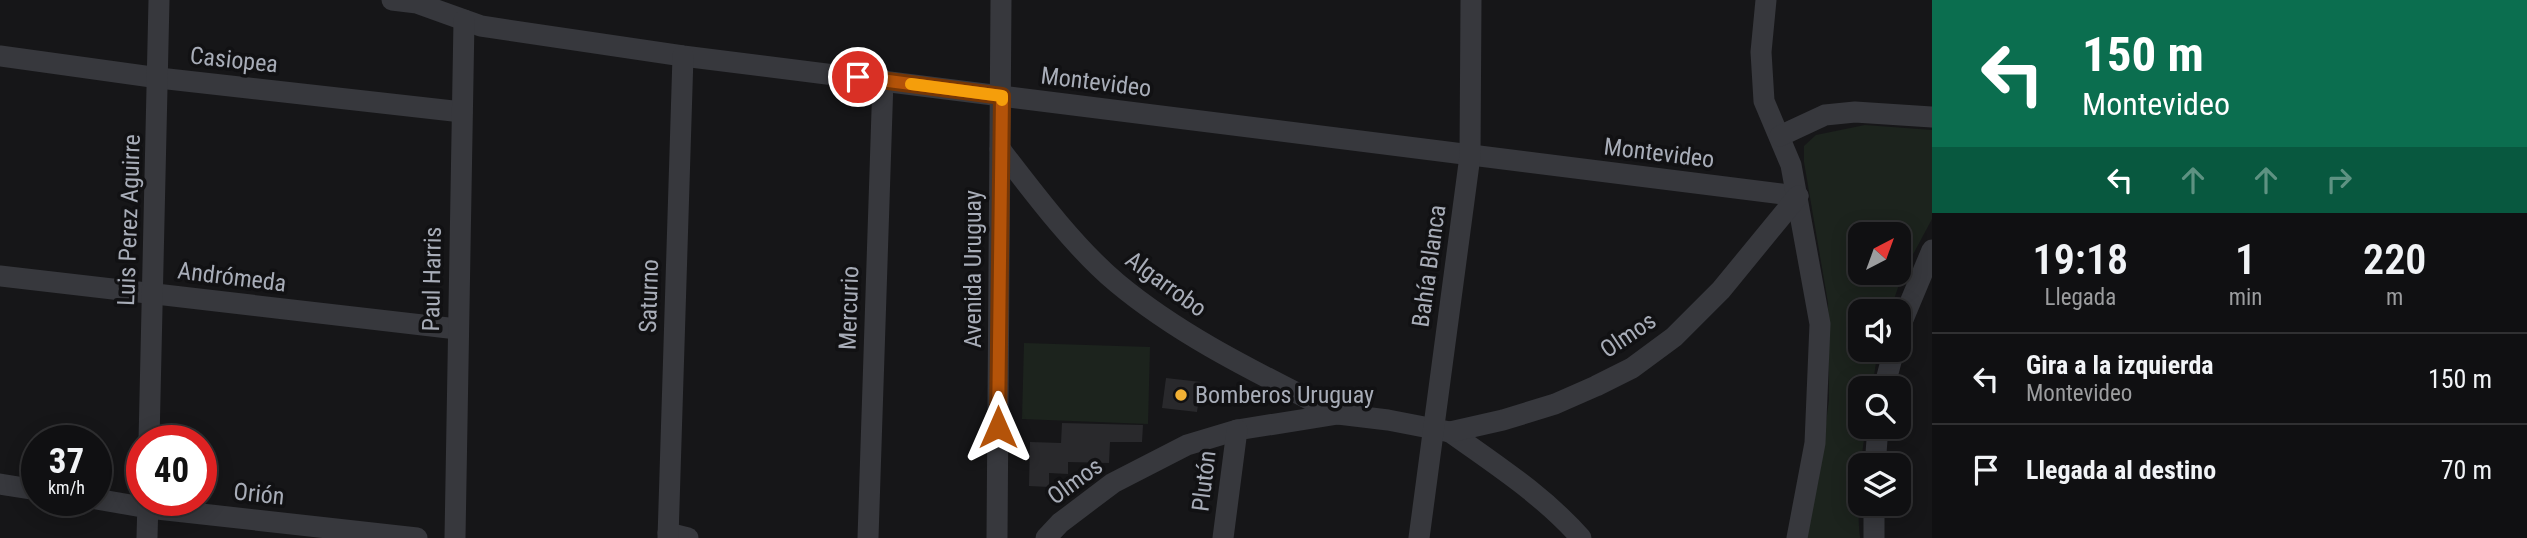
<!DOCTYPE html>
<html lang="es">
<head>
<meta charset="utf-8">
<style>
  body { margin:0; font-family:"Roboto Condensed",sans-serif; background:#19191b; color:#f1f3f6; height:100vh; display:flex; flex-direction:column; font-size:26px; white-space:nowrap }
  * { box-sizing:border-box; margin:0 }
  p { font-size:23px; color:#9c9d9f }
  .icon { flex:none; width:38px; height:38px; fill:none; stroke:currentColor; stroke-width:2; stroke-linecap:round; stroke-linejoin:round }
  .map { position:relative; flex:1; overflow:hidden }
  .details { display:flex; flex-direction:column; background:#101012; width:595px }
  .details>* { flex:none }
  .guide { background:#0b6e4f; color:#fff; overflow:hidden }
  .needle { width:46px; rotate:41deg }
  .controls { position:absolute; left:1848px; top:222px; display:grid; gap:14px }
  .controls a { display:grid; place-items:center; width:63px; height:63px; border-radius:14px; background:#101012; box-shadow:0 4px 18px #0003,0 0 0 2px #303032; font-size:35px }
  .speed { position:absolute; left:21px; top:425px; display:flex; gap:14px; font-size:35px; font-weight:700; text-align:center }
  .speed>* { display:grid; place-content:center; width:91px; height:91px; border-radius:50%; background:#101012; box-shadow:0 4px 18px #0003,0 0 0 2px #303032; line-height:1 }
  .speed small { font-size:18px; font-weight:400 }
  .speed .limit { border:10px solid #d22; background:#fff; color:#111 }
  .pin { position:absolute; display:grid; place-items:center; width:60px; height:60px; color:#fff; margin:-30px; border:4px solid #fff; border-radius:50%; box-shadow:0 2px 7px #0007 }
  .me { position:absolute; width:77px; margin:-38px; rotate:0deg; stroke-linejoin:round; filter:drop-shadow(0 0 5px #0008) }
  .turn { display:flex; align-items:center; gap:24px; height:147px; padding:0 35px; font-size:32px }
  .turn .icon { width:91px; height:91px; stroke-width:2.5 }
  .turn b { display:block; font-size:49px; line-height:60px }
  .lanes { display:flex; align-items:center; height:66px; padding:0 35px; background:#0003; justify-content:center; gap:35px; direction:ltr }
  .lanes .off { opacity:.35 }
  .eta { display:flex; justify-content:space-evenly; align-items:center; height:119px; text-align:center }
  .eta b { font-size:42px; font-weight:600; line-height:49px }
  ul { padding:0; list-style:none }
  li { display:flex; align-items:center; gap:21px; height:91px; padding:0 35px; border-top:2px solid #303032 }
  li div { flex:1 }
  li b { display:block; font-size:26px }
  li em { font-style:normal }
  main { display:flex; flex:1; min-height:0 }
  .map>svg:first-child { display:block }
</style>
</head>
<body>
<main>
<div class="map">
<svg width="1932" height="538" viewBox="0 0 1932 538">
  <rect width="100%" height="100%" fill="#161618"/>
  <g fill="#1c231d" fill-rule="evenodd">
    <path d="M1865 125 1932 130V219L1903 273 1890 311 1860 312V350H1878L1872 388H1860V427H1866C1860 464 1856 500 1860 538H1804L1818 483 1829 400 1828 303 1804 162V146L1816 135ZM1860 234H1899V273H1860Z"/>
    <polygon points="1024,343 1150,347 1148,424 1022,419"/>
  </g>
  <g fill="#29292c">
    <polygon points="1166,378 1201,382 1197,412 1162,408"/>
    <polygon points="1062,423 1143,425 1142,442 1110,442 1109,463 1068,462 1068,474 1049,473 1049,487 1029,486 1030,442 1061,443"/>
  </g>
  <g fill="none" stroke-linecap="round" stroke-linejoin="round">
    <g stroke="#37383d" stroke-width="21">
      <polyline points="392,0 417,3 481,26 683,56 1798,196"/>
      <polyline points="1766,0 1761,52 1764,101 1791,165 1820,324 1815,443 1797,538"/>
      <polyline points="0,56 159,78 462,112"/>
      <polyline points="1780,136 1825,115 1855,112 1932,117"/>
      <path d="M1000 149C1033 192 1075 248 1117 283 1183 338 1262 375 1338 414"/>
      <polyline points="0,276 457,329"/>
      <polyline points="1899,329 1932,250"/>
      <polyline points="1884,388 1894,350"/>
      <path d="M1450 432C1496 465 1543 495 1581 538"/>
      <polyline points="149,441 159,0"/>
      <polyline points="1875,466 1878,427"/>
      <polyline points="0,484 37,490"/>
      <polyline points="96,499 148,508 417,538"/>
      <polyline points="1874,504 1874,538"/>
      <polyline points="668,533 688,538"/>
      <polyline points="147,538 148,500"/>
      <polyline points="455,538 464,20"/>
      <polyline points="668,538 683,56"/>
      <polyline points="868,538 883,80"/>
      <polyline points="997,538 1001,0"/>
      <polyline points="1046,538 1060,523 1113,483 1187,445 1237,430 1338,414 1388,420 1450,432 1503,420 1555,404 1596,386 1632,368 1674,337 1721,290 1798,196"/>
      <polyline points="1223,538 1237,430"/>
      <polyline points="1419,538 1470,156 1471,0"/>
    </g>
  </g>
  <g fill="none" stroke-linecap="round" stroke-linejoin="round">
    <defs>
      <polyline id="route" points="858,77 1002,96 998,427"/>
    </defs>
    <use href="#route" stroke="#753606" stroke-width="18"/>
    <use href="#route" stroke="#b45309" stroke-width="12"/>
    <polyline stroke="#f59e0b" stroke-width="12" points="911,84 1002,96 1002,100"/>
  </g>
  <circle fill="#f2b134" stroke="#111113" stroke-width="2.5" cx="1181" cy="395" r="7"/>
  <g text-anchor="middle" stroke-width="7" stroke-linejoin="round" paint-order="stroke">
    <g font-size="24" fill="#a8adb8" stroke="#111113">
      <text transform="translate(234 60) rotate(6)" y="8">Casiopea</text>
      <text transform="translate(1096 82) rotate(7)" y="8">Montevideo</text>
      <text transform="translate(1659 153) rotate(7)" y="8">Montevideo</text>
      <text transform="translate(129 220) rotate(-88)" y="8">Luis Perez Aguirre</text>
      <text transform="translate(1429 266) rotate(-82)" y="8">Bahía Blanca</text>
      <text transform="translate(973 269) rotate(-90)" y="8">Avenida Uruguay</text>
      <text transform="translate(232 277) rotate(7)" y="8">Andrómeda</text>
      <text transform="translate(432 279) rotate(-89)" y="8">Paul Harris</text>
      <text transform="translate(1166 284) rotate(36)" y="8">Algarrobo</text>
      <text transform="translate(649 296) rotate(-88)" y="8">Saturno</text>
      <text transform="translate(849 308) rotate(-88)" y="8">Mercurio</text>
      <text transform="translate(1628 335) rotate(-34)" y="8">Olmos</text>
      <text transform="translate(1075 481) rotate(-36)" y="8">Olmos</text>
      <text transform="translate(1204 481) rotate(-83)" y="8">Plutón</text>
      <text transform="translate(259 494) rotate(6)" y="8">Orión</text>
    </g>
    <g font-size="24" fill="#a8adb8" stroke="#111113" text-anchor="start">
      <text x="1195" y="403">Bomberos Uruguay</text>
    </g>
  </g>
</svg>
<div class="controls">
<a><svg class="needle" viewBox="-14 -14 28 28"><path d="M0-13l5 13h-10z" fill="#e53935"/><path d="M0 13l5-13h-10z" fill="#9c9d9f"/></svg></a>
<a><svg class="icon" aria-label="sound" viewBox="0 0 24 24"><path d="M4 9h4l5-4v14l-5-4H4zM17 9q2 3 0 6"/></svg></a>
<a><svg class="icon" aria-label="search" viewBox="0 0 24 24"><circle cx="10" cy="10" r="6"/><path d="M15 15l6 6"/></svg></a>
<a><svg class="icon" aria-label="layers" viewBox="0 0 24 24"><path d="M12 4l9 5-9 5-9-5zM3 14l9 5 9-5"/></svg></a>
</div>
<div class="speed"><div>37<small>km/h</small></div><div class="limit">40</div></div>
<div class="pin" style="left:858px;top:77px;background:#d93025"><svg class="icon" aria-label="arrive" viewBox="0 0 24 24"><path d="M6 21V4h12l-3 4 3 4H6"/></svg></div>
<svg class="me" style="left:998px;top:427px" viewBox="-20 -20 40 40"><path d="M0-17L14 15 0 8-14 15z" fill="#b45309" stroke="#fff" stroke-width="4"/></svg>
</div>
<section class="details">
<div class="guide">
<div class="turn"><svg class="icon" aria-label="left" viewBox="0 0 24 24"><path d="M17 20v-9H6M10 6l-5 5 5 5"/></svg><div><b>150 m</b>Montevideo</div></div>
<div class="lanes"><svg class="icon" aria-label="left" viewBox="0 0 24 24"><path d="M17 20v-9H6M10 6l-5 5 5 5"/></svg><svg class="icon off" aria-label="ahead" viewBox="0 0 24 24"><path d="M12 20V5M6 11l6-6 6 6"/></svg><svg class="icon off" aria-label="ahead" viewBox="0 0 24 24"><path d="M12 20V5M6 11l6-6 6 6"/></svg><svg class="icon off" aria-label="right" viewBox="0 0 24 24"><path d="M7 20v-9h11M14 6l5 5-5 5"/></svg></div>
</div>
<div class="eta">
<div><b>19:18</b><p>Llegada</p></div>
<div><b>1</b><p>min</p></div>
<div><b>220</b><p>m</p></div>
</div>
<ul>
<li><svg class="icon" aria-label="left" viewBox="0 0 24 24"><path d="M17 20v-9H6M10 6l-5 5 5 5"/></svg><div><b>Gira a la izquierda</b><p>Montevideo</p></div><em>150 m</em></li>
<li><svg class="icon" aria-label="arrive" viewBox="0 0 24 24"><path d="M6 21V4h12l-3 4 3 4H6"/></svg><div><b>Llegada al destino</b></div><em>70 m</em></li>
</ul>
</section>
</main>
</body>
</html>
